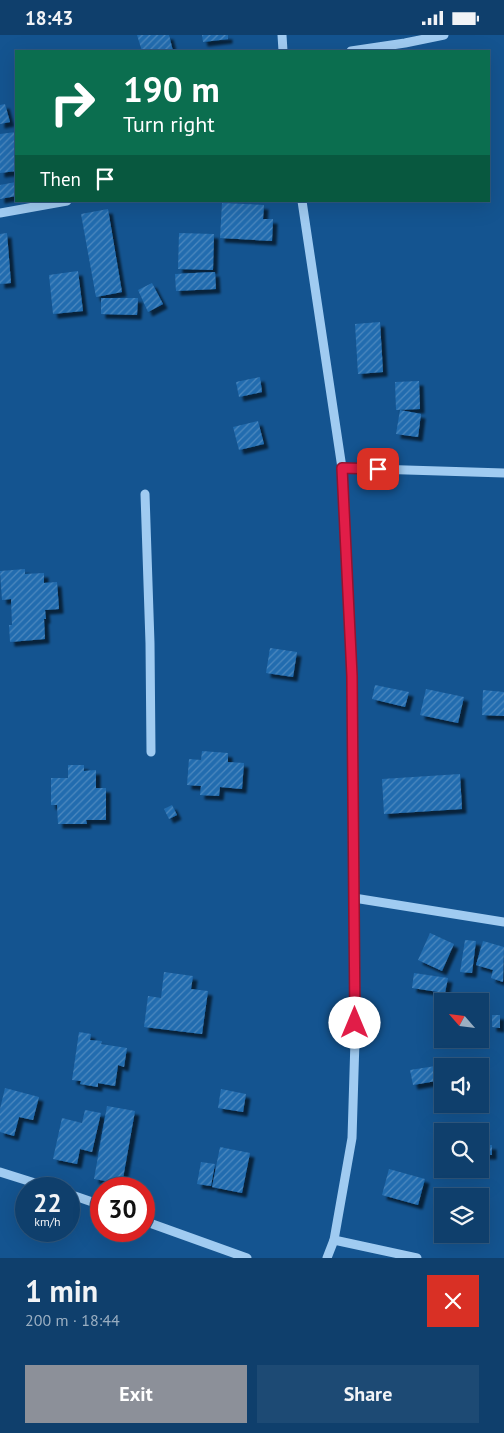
<!DOCTYPE html>
<html lang="en">
<head>
<meta charset="utf-8">
<style>
  body { margin:0; font-family:"PT Sans",sans-serif; background:#1d4a74; color:#f1f3f6; height:100vh; display:flex; flex-direction:column; font-size:19px; white-space:nowrap }
  * { box-sizing:border-box; margin:0 }
  p { font-size:16px; color:#9bafc2 }
  .icon { flex:none; width:28px; height:28px; fill:none; stroke:currentColor; stroke-width:2; stroke-linecap:round; stroke-linejoin:round }
  .map { position:relative; height:1223px; overflow:hidden }
  .sheet { display:flex; flex-direction:column; background:#0f3f6c; flex:1 }
  .sheet>* { flex:none }
  .guide { position:absolute; left:15px; top:15px; width:475px; height:152px; border-radius:0px; box-shadow:0 5px 20px #0002,0 0 0 1px #2f587f; background:#0b6e4f; color:#fff; overflow:hidden }
  .needle { width:32px; rotate:298deg }
  .controls { position:absolute; left:434px; top:958px; display:grid; gap:10px }
  .controls a { display:grid; place-items:center; width:55px; height:55px; border-radius:0px; background:#0f3f6c; box-shadow:0 5px 20px #0002,0 0 0 1px #2f587f; font-size:25px }
  .speed { position:absolute; left:15px; top:1142px; display:flex; gap:10px; font-size:25px; font-weight:700; text-align:center }
  .speed>* { display:grid; place-content:center; width:65px; height:65px; border-radius:50%; background:#0f3f6c; box-shadow:0 5px 20px #0002,0 0 0 1px #2f587f; line-height:1 }
  .speed small { font-size:12px; font-weight:400 }
  .speed .limit { border:8px solid #d22; background:#fff; color:#111 }
  .pin { position:absolute; display:grid; place-items:center; width:42px; height:42px; color:#fff; margin:-21px; border-radius:10px; box-shadow:0 2px 8px #0006 }
  .me { position:absolute; width:55px; margin:-28px; rotate:0deg; stroke-linejoin:round; filter:drop-shadow(0 0 4px #0008) }
  .turn { display:flex; align-items:center; gap:18px; height:105px; padding:0 25px; font-size:22px }
  .turn .icon { width:65px; height:65px; stroke-width:2.5 }
  .turn b { display:block; font-size:35px; line-height:42px }
  .then { display:flex; align-items:center; height:48px; padding:0 25px; background:#0003; gap:10px; font-size:19px }
  .round { display:grid; place-items:center; flex:none; width:52px; height:52px; border-radius:0px; background:#1d4a74 }
  .head { display:flex; align-items:center; justify-content:space-between; height:85px; padding:0 25px }
  h1 { font-size:30px; font-weight:700; line-height:38px }
  .primary-button { display:flex; gap:10px; margin-top:auto; padding:10px 25px }
  .primary-button a { flex:1; height:58px; border-radius:0px; background:#8c9099; color:#fff; font-size:20px; font-weight:700; line-height:58px; text-align:center }
  .primary-button a+a { background:#1d4a74; color:#f1f3f6 }
  .status { display:flex; justify-content:space-between; align-items:center; height:35px; padding:0 25px; background:#0f3f6c; direction:ltr }
  .status svg { height:14px; fill:currentColor }
  .map>svg:first-child { display:block }
</style>
</head>
<body>
<div class="status"><b>18:43</b><svg viewBox="0 0 49 12"><path d="M0 12V9h3v3zM5 12V6h3v6zM10 12V3h3v9zM15 12V0h3v12zM26 1h20v11H26zM47 4h2v5h-2z"/></svg></div>
<div class="map">
<svg width="504" height="1223" viewBox="0 0 504 1223">
  <defs>
    <pattern id="building-hatch" width="6" height="6" patternUnits="userSpaceOnUse" patternTransform="scale(1.25)"><rect width="6" height="6" fill="#226caf"/><path d="M-1 1l2-2M0 6l6-6M5 7l2-2" fill="none" stroke="#4e89bf"/></pattern>
    <filter id="shadow"><feDropShadow dx="4.5" dy="4.5" stdDeviation="1" flood-color="#0009"/></filter>
  </defs>
  <rect width="100%" height="100%" fill="#145490"/>
  <g fill="url(#building-hatch)" filter="url(#shadow)">
    <polygon points="137,0 169,0 173,16 142,16"/>
    <polygon points="202,0 228,0 228,4 203,7"/>
    <polygon points="5,69 10,87 0,89 0,70"/>
    <polygon points="16,97 16,136 0,138 0,99"/>
    <polygon points="16,147 16,161 0,164 0,150"/>
    <polygon points="222,168 264,170 263,184 273,184 272,206 220,203"/>
    <polygon points="108,174 122,257 96,262 81,179"/>
    <polygon points="7,198 11,248 0,249 0,199"/>
    <polygon points="179,198 214,199 213,235 178,234"/>
    <polygon points="78,236 83,276 53,279 49,240"/>
    <polygon points="215,237 216,254 176,256 175,239"/>
    <polygon points="152,248 163,269 148,277 138,255"/>
    <polygon points="101,263 138,263 137,280 101,279"/>
    <polygon points="380,287 383,337 358,339 355,289"/>
    <polygon points="260,342 262,357 239,362 236,347"/>
    <polygon points="419,346 420,374 396,375 395,347"/>
    <polygon points="400,375 421,379 418,402 396,399"/>
    <polygon points="258,386 264,409 239,415 233,392"/>
    <polygon points="25,534 25,539 44,538 44,548 57,547 59,574 45,575 46,584 44,584 45,604 10,607 9,590 12,590 11,564 2,565 0,536"/>
    <polygon points="270,613 297,617 293,642 266,638"/>
    <polygon points="375,650 409,657 405,672 372,664"/>
    <polygon points="426,654 464,662 458,688 420,680"/>
    <polygon points="483,655 504,657 504,681 482,680"/>
    <polygon points="202,716 228,718 228,727 244,728 242,754 220,752 219,761 200,760 201,751 187,750 189,724 201,725"/>
    <polygon points="68,730 84,730 84,736 96,735 96,753 106,753 106,785 86,785 87,789 58,789 57,770 51,770 51,743 68,743"/>
    <polygon points="460,739 462,774 384,779 382,744"/>
    <polygon points="172,770 177,780 169,784 164,774"/>
    <polygon points="430,898 454,909 442,936 418,925"/>
    <polygon points="465,905 476,906 472,938 460,937"/>
    <polygon points="483,906 504,912 503,947 491,943 493,935 476,930"/>
    <polygon points="164,937 193,941 191,954 208,956 202,999 144,992 148,961 161,963"/>
    <polygon points="414,938 448,943 445,958 412,953"/>
    <polygon points="492,980 500,980 500,993 492,992"/>
    <polygon points="79,997 91,999 90,1005 102,1006 101,1009 127,1013 124,1032 118,1030 115,1051 98,1048 98,1052 80,1049 81,1046 72,1045"/>
    <polygon points="442,1030 442,1045 413,1050 410,1035"/>
    <polygon points="5,1053 39,1062 33,1085 19,1082 14,1101 0,1097 0,1074"/>
    <polygon points="221,1054 246,1059 243,1077 218,1073"/>
    <polygon points="107,1071 135,1076 122,1149 94,1144"/>
    <polygon points="85,1075 101,1078 92,1117 80,1114 77,1129 53,1124 62,1083 82,1088"/>
    <rect x="483" y="1110" width="9" height="10"/>
    <polygon points="220,1112 250,1118 242,1158 212,1152"/>
    <polygon points="201,1127 215,1129 211,1151 197,1149"/>
    <polygon points="389,1134 425,1144 418,1170 382,1160"/>
  </g>
  <g fill="none" stroke-linecap="round" stroke-linejoin="round">
    <g stroke="#a0cbf1" stroke-width="9">
      <polyline points="282,0 283,16"/>
      <polyline points="351,16 405,8 444,0"/>
      <polyline points="302,166 342,433 352,641 355,1005 352,1103 334,1205 327,1223"/>
      <polyline points="0,178 67,166"/>
      <polyline points="342,433 504,438"/>
      <polyline points="145,459 150,608 151,717"/>
      <polyline points="354,863 504,887"/>
      <polyline points="0,1137 54,1154"/>
      <polyline points="69,1159 101,1170"/>
      <polyline points="144,1186 247,1223"/>
      <polyline points="334,1205 417,1223"/>
    </g>
  </g>
  <g fill="none" stroke-linecap="round" stroke-linejoin="round">
    <defs>
      <polyline id="route" points="355,988 352,641 342,433 378,434"/>
    </defs>
    <use href="#route" stroke="#92132f" stroke-width="12"/>
    <use href="#route" stroke="#e11d48" stroke-width="9"/>
  </g>
</svg>
<div class="controls">
<a><svg class="needle" viewBox="-14 -14 28 28"><path d="M0-13l5 13h-10z" fill="#e53935"/><path d="M0 13l5-13h-10z" fill="#9bafc2"/></svg></a>
<a><svg class="icon" aria-label="sound" viewBox="0 0 24 24"><path d="M4 9h4l5-4v14l-5-4H4zM17 9q2 3 0 6"/></svg></a>
<a><svg class="icon" aria-label="search" viewBox="0 0 24 24"><circle cx="10" cy="10" r="6"/><path d="M15 15l6 6"/></svg></a>
<a><svg class="icon" aria-label="layers" viewBox="0 0 24 24"><path d="M12 4l9 5-9 5-9-5zM3 14l9 5 9-5"/></svg></a>
</div>
<div class="speed"><div>22<small>km/h</small></div><div class="limit">30</div></div>
<div class="pin" style="left:378px;top:434px;background:#d93025"><svg class="icon" aria-label="arrive" viewBox="0 0 24 24"><path d="M6 21V4h12l-3 4 3 4H6"/></svg></div>
<svg class="me" style="left:355px;top:988px" viewBox="-20 -20 40 40"><circle r="19" fill="#fff"/><path d="M0-13L10 11 0 6-10 11z" fill="#e11d48"/></svg>
<div class="guide">
<div class="turn"><svg class="icon" aria-label="right" viewBox="0 0 24 24"><path d="M7 20v-9h11M14 6l5 5-5 5"/></svg><div><b>190 m</b>Turn right</div></div>
<div class="then">Then<svg class="icon" aria-label="arrive" viewBox="0 0 24 24"><path d="M6 21V4h12l-3 4 3 4H6"/></svg></div>
</div>
</div>
<section class="sheet">
<div class="head"><div><h1>1 min</h1><p>200 m · 18:44</p></div><a class="round" style="background:#d93025;color:#fff"><svg class="icon" aria-label="close" viewBox="0 0 24 24"><path d="M6 6l12 12M18 6L6 18"/></svg></a></div>
<div class="primary-button"><a>Exit</a><a>Share</a></div>
</section>
</body>
</html>
